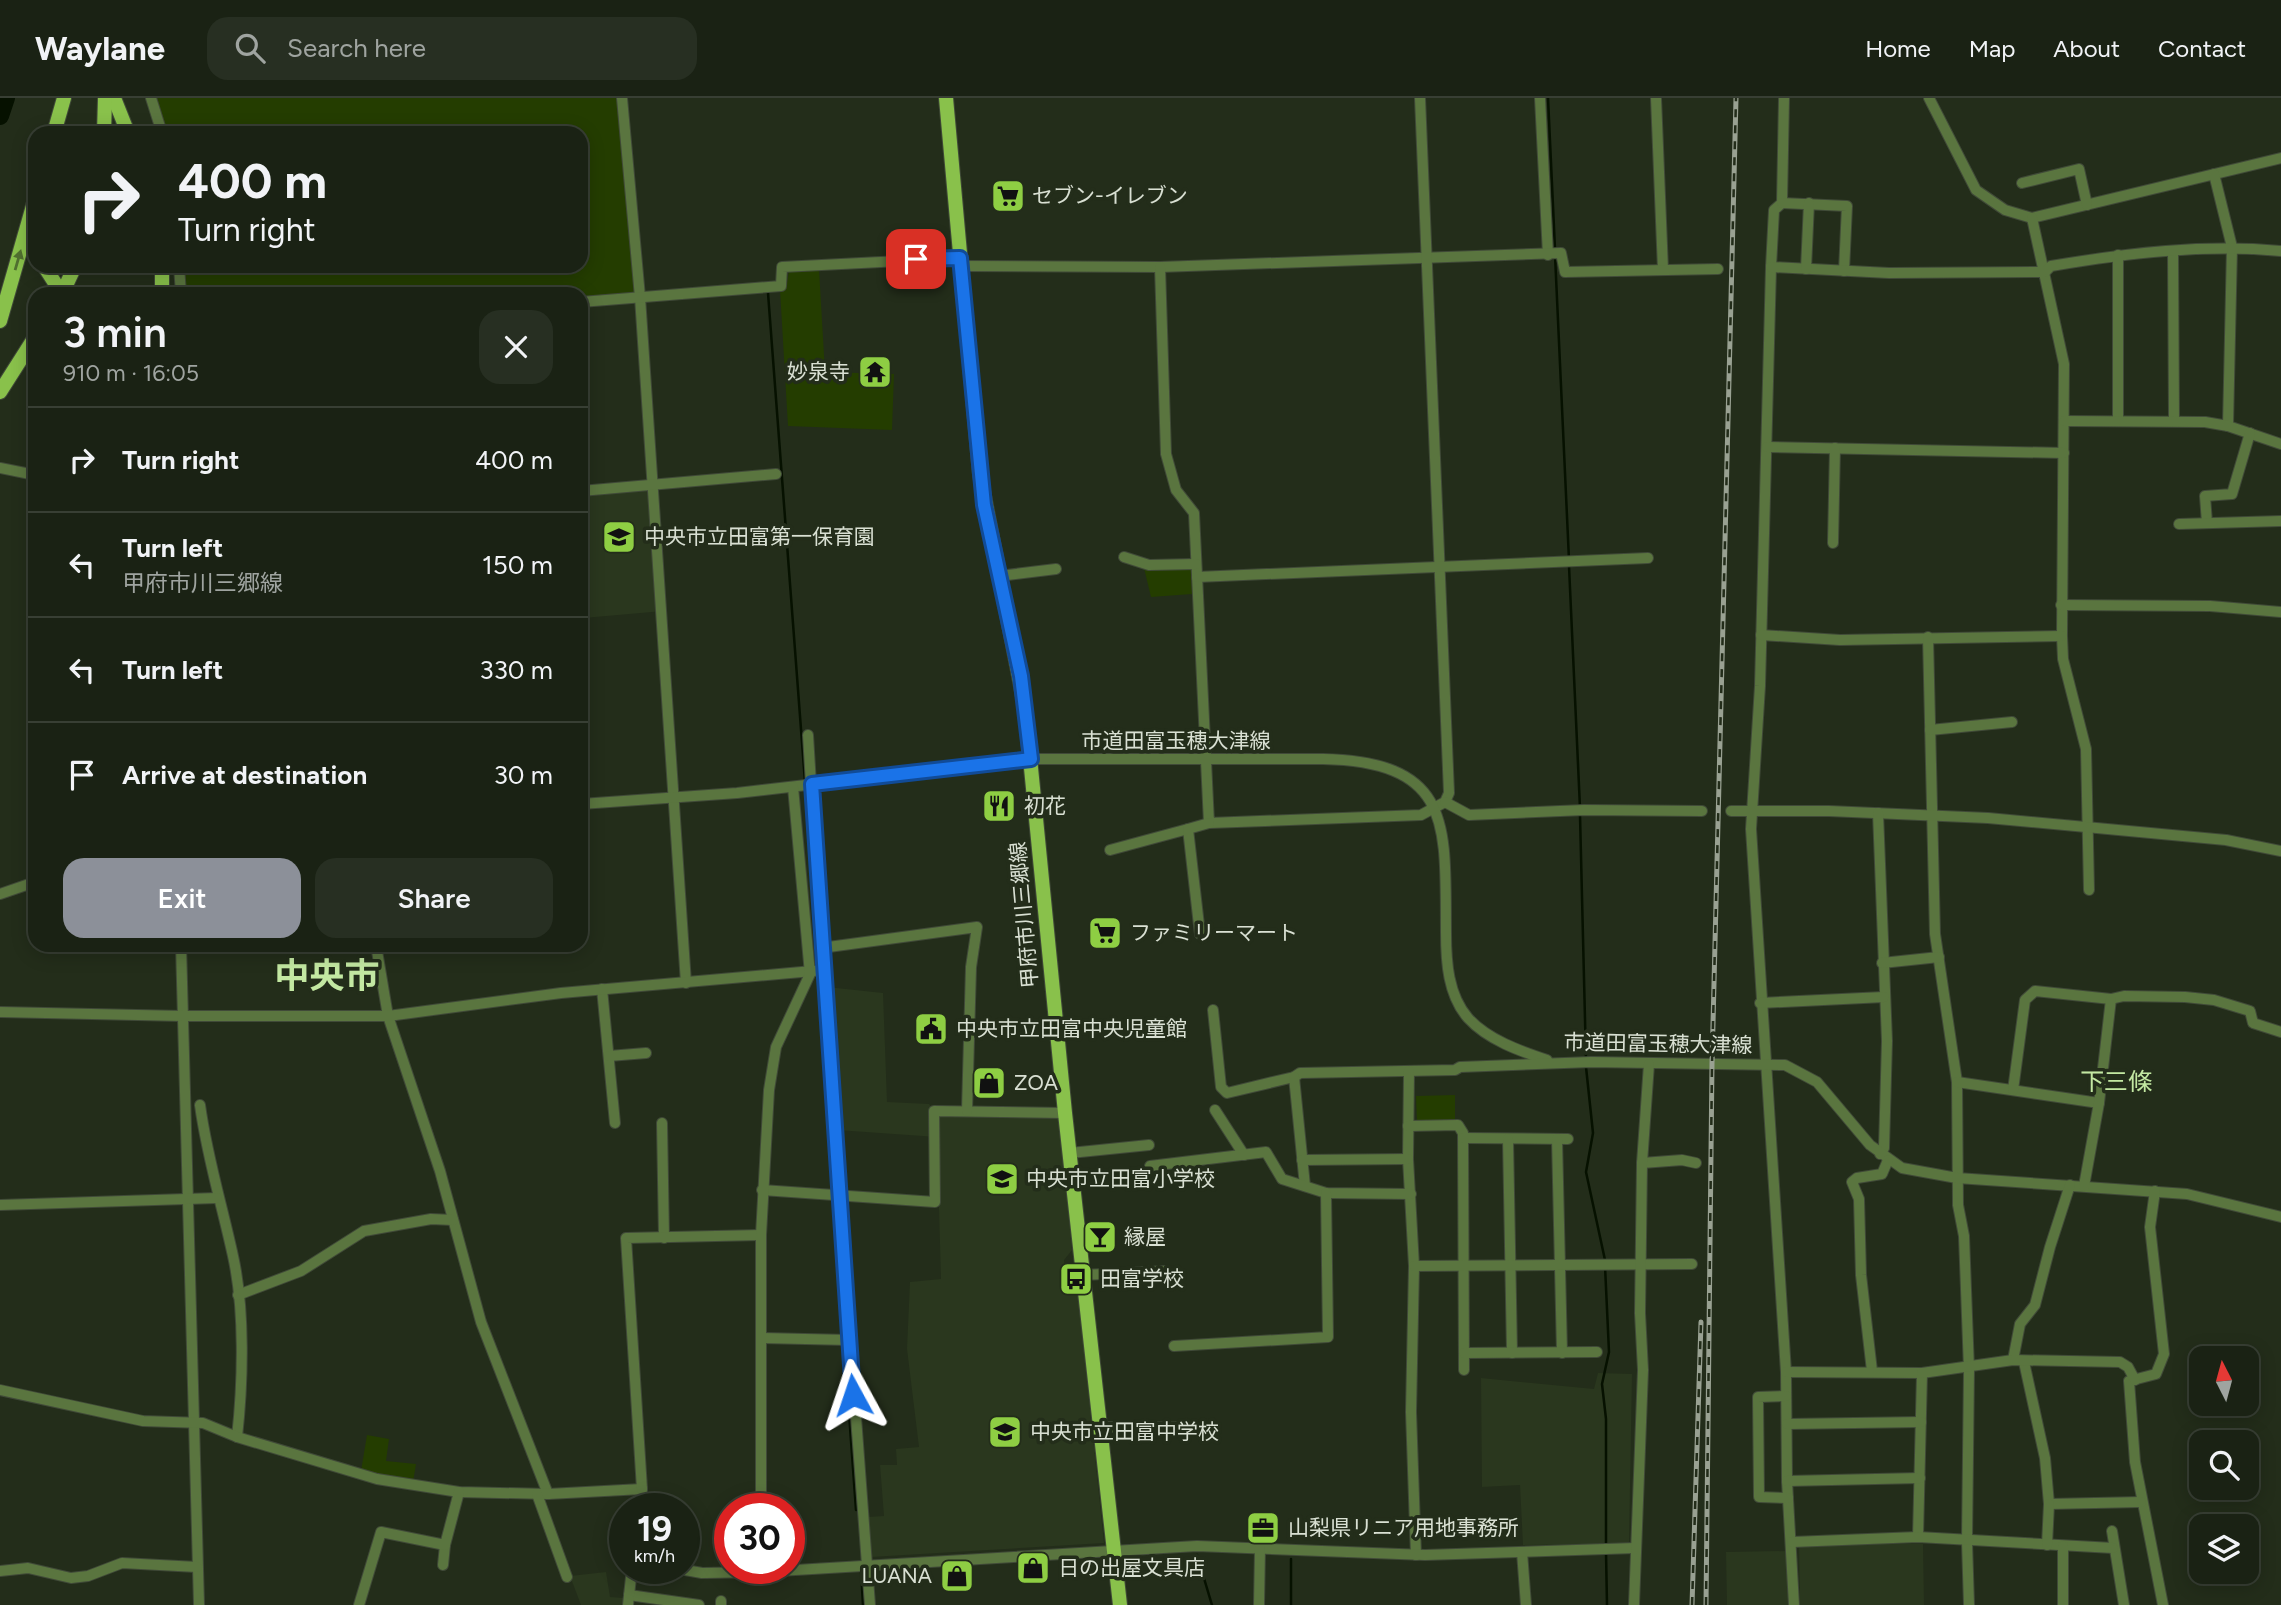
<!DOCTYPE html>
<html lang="en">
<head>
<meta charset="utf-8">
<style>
  body { margin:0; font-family:Figtree,"Noto Sans JP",sans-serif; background:#272f22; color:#f1f3f6; height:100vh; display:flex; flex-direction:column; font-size:26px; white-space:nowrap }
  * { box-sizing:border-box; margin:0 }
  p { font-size:23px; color:#9fa4a0 }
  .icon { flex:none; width:38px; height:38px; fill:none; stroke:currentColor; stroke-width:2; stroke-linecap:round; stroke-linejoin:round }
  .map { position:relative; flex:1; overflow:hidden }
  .details { position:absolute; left:28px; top:189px; width:560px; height:665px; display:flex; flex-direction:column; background:#1a2214; border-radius:21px; box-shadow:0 4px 18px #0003,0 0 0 2px #383f34 }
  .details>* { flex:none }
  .hud { position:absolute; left:28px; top:28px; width:560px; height:147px; border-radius:21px; box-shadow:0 4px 18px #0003,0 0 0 2px #383f34; background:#1a2214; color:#f1f3f6; overflow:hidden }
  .needle { width:46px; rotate:354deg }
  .controls { position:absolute; left:2189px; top:1248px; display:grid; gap:14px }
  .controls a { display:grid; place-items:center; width:70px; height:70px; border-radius:14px; background:#1a2214; box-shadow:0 4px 18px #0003,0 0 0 2px #383f34; font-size:35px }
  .speed { position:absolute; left:609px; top:1395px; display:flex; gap:14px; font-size:35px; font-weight:700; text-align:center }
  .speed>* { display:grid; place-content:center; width:91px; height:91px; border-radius:50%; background:#1a2214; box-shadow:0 4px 18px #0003,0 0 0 2px #383f34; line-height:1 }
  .speed small { font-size:18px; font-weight:400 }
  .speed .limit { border:10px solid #d22; background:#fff; color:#111 }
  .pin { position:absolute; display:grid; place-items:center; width:60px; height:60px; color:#fff; margin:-30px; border-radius:14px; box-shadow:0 4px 10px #0006 }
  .me { position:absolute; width:77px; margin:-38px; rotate:355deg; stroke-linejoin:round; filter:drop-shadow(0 0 5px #0008) }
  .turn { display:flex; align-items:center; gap:24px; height:147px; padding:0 35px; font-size:32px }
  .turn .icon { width:91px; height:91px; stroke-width:2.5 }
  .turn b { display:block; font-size:49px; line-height:60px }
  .round { display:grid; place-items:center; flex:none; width:74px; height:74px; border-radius:21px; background:#272f22 }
  .summary { display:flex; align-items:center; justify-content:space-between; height:119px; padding:0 35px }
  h1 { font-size:42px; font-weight:600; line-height:52px }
  .cta { display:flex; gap:14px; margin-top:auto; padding:14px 35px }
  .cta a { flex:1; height:80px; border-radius:21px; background:#8c9099; color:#fff; font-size:28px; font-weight:600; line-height:80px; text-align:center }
  .cta a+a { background:#272f22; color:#f1f3f6 }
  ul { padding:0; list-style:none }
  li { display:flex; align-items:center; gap:21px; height:105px; padding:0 35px; border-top:2px solid #383f34 }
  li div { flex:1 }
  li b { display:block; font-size:26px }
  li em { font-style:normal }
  header { display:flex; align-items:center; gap:42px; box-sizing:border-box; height:98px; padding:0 35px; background:#1a2214; border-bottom:2px solid #383f34 }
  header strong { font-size:33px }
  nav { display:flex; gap:38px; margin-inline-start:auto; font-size:24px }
  .search { width:490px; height:63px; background:#272f22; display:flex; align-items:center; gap:18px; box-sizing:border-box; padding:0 24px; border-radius:21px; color:#9fa4a0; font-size:26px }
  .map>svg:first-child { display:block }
</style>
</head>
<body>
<header>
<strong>Waylane</strong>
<div class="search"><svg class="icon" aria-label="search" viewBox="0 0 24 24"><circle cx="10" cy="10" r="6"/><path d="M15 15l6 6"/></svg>Search here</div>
<nav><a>Home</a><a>Map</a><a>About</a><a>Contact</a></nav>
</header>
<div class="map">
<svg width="2281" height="1507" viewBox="0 0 2281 1507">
  <rect width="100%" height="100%" fill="#232d1a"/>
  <g fill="#2a371e">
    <polygon points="652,387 663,513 584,520 581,393"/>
    <polygon points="827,889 883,895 887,1004 929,1006 938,1017 1059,1018 1072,1152 1064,1162 1066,1184 1077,1186 1104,1445 871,1459 868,1419 884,1418 880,1367 897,1367 896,1351 919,1349 907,1251 910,1184 941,1181 937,1039 837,1032"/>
    <polygon points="1598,1275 1632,1276 1629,1446 1523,1447 1520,1387 1482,1389 1481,1280 1594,1291"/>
    <polygon points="1799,1446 1923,1446 1924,1507 1800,1507"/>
    <polygon points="1786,1453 1789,1507 1727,1507 1726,1454"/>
    <polygon points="606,1474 610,1499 624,1500 623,1507 581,1507 570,1478"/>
  </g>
  <g fill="#243d00">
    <polygon points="151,0 622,0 640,199 581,204 581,196 181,196 179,168 581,168 581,35 162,35"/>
    <polygon points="819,171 825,274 894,276 892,332 788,328 780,192 786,191 789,173"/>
    <polygon points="1144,470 1191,472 1192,496 1151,499"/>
    <polygon points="1455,997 1455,1024 1417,1024 1416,998"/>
    <polygon points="367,1337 389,1341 386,1363 416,1366 413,1384 361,1373"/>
  </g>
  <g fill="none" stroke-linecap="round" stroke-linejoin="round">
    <g stroke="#061100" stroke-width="2.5">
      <polyline points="1548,0 1555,151"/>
      <polyline points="1555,157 1569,462"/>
      <polyline points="768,195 805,684"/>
      <polyline points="1569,468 1580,710"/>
      <polyline points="806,690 807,712"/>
      <polyline points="1580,717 1586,962"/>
      <polyline points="1586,969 1593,1035 1586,1074 1605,1162"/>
      <polyline points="835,1102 844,1239"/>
      <polyline points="1605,1168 1609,1254 1602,1286 1606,1321 1606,1448"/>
      <polyline points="844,1246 856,1412"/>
      <polyline points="1606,1454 1607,1507"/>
      <polyline points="1197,1457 1212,1507"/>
      <polyline points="1291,1461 1291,1507"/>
      <polyline points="861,1472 863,1507"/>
    </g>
    <polyline stroke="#061100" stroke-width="18" points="0,18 6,0"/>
    <defs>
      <g id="minor">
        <polyline points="151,0 162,35"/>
        <polyline points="622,0 640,199 686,885"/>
        <polyline points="1540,0 1548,157"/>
        <polyline points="1656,0 1663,172"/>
        <polyline points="1784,0 1782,105 1774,112 1771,169 1760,588 1751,731 1786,1274 1787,1383 1794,1507"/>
        <polyline points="1929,0 1976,92 2005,112 2032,120 2281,60"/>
        <polyline points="2214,76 2232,149 2228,328"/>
        <polyline points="2022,85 2079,71 2087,107"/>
        <polyline points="1782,105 1847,108 1844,173"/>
        <polyline points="2032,120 2064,266 2062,538 2063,561 2086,651 2089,792"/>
        <polyline points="2173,153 2174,321"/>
        <polyline points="179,168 181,196"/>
        <polyline points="961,168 1160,169 1561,155 1565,174 1718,171"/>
        <polyline points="1160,169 1166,356 1176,392 1194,415 1209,725 1421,717 1445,704 1449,695 1420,0"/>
        <path d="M1771 169 1889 175 2045 174 2051 168C2128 155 2203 146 2281 153"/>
        <polyline points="1806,171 1809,105"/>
        <polyline points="581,204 781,188 782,169 960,160"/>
        <polyline points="2118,322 2118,157"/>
        <polyline points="2064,323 2205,324 2228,328 2281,346"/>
        <polyline points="1767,349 2064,355"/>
        <polyline points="0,370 35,377"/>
        <polyline points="581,393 776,376"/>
        <polyline points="2207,425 2205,398 2232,396 2250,335"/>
        <polyline points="2179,426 2281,423"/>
        <polyline points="1833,445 1835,350"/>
        <polyline points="1124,459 1149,467 1196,466"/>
        <polyline points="999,478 1056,471"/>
        <polyline points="1197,479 1648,460"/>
        <polyline points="2061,507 2210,508 2281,514"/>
        <polyline points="1761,537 1840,542 2062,538"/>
        <polyline points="1928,539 1935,836 1957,984 1958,1107 1964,1138 1969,1271 1967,1444 1969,1507"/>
        <polyline points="1930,632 2012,624"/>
        <polyline points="808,637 821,850"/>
        <polyline points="1445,704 1469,717 1584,712 1702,713"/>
        <path d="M581 706 737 695 1031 661H1323C1454 664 1445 728 1446 835 1446 864 1448 897 1468 920 1488 942 1520 953 1547 962"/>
        <polyline points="1731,713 1829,713 1988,720 2226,742 2281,753"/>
        <polyline points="1878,715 1887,943 1884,1050 1880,1056"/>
        <polyline points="1110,752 1188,731"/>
        <polyline points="0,796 35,784"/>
        <polyline points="1200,836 1188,731 1209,725"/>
        <polyline points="181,847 199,1507"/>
        <polyline points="376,847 388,918 440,1073 481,1224 548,1396"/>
        <polyline points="1882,865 1939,859"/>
        <polyline points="602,891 615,1025"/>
        <polyline points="1760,905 1884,899"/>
        <polyline points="1213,912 1221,989 1227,995 1294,979 1300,975 1455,972 1460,969 1591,964 1785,967 1817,984 1870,1047 1902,1070 1957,1080 2187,1096 2281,1119"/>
        <polyline points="0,914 183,918 388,918 561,895 824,872"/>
        <polyline points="609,958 646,955"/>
        <polyline points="1409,973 1408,1061 1414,1168 1411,1314 1416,1457"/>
        <polyline points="1294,979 1305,1088"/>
        <polyline points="1957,984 2099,1005"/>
        <polyline points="2013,992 2025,902 2035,893 2111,901 2124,898 2185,899 2214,902 2250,913 2253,925 2281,934"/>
        <path d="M200 1007C207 1059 222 1107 233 1158 245 1212 243 1285 237 1339"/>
        <polyline points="1215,1012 1244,1057"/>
        <polyline points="662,1025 664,1140"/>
        <polyline points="1408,1028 1458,1027 1463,1035 1464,1272"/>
        <polyline points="1463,1040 1568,1041"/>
        <polyline points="1508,1041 1512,1255"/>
        <polyline points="1557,1041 1562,1255"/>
        <polyline points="1070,1055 1149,1047"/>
        <polyline points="1302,1062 1408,1061"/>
        <polyline points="1642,1065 1682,1062 1696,1065"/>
        <polyline points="1150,1068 1266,1054 1282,1081 1326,1095 1411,1096"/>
        <polyline points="2084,1088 2099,1005 2111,901"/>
        <polyline points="762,1092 935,1104 934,1013 1065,1015"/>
        <polyline points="2155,1093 2150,1129 2164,1256 2156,1276 2129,1283 2135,1364 2163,1507"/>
        <polyline points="0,1107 217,1100"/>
        <polyline points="1414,1168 1692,1166"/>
        <polyline points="1083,1177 1166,1173"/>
        <polyline points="238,1197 301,1173 364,1133 431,1121 453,1122"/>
        <polyline points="761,1240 849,1242"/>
        <polyline points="1174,1248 1328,1239 1326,1095"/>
        <polyline points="1464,1255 1597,1254"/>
        <polyline points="2013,1262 2020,1226 2035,1207 2050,1149 2070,1087"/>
        <polyline points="2024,1264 2045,1360 2049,1406 2141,1404"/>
        <polyline points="1872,1273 1861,1177 1859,1101 1852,1084 1857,1080 1882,1076 1888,1062"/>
        <polyline points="1786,1274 1922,1275 1918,1439"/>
        <polyline points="1922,1275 2013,1262 2120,1264 2128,1269 2135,1282"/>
        <polyline points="0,1292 143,1323 203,1325 237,1339 377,1381 459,1394 548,1396 642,1391 641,1410"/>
        <polyline points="1786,1298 1758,1299 1759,1399 1788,1400"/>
        <polyline points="1787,1326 1921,1324"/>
        <polyline points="1099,1329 1180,1329"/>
        <polyline points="1787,1383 1920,1380"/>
        <polyline points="642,1391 626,1140 761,1137"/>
        <polyline points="537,1396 567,1479"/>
        <polyline points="761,1410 761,1137 769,992 776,949 810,876 793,689"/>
        <polyline points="2112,1433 2124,1507"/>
        <polyline points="1792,1444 1918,1439 2113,1450"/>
        <polyline points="2047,1447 2049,1406"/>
        <polyline points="2063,1448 2063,1507"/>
        <polyline points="1522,1454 1526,1507"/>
        <polyline points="443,1467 445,1447"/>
        <polyline points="674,1470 702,1475 761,1474 1197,1448 1425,1457 1635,1450"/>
        <polyline points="0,1473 28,1470 71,1480 88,1478 122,1465 197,1469"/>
        <polyline points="629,1497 699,1507"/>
        <polyline points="721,1503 721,1507"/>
        <polyline points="359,1507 381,1434 445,1447 459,1394"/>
        <polyline points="628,1507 632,1470"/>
        <polyline points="870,1507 821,850 977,829 971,869 967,1013"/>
        <polyline points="1259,1507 1260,1450"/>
        <polyline points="1634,1507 1643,1272 1640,1215 1642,1065 1649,966"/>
      </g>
      <g id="major">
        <polyline points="114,0 128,35"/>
        <polyline points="946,0 980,377 1025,609 1065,1015 1120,1507"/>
        <polyline points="54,35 64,0"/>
        <polyline points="104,35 105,0"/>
        <polyline points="44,168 62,196"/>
        <polyline points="162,168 162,196"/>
        <polyline points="62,196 75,168"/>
        <polyline points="0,223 35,101"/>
        <polyline points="0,294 35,239"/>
      </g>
    </defs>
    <use href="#minor" stroke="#404a38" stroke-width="12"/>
    <use href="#major" stroke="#404a38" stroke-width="16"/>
    <use href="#minor" stroke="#5a753f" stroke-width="10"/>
    <use href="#major" stroke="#89c14b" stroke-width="14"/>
    <defs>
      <g id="rail">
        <polyline points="1692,1507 1701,1224"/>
        <polyline points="1706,1507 1712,966 1736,0"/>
      </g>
    </defs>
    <use href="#rail" stroke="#99a192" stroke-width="5"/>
    <use href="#rail" stroke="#232d1a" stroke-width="2.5" stroke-dasharray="8" stroke-linecap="butt"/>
  </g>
  <defs><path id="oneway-solid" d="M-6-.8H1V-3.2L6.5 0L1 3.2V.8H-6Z" transform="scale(1.75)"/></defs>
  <use fill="#517030" href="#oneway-solid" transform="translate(18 162) rotate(-74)"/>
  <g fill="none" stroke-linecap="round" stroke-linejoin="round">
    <defs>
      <polyline id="route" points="853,1297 812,686 1031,661 1021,578 984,407 960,160 916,161"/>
    </defs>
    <use href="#route" stroke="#114b97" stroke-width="18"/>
    <use href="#route" stroke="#1a73e8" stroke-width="12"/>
  </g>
  <defs>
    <symbol id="supermarket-square" viewBox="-11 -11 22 22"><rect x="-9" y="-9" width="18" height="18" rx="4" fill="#8ece43" stroke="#232d1a"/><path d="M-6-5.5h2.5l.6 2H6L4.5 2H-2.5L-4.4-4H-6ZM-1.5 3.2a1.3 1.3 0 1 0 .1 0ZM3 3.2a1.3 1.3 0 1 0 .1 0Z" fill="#111"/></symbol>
    <symbol id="temple-square" viewBox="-11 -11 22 22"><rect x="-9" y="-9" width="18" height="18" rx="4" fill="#8ece43" stroke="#232d1a"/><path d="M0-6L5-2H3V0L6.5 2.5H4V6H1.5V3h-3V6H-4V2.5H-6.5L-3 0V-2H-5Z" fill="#111"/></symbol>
    <symbol id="school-square" viewBox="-11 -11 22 22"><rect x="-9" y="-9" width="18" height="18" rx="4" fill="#8ece43" stroke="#232d1a"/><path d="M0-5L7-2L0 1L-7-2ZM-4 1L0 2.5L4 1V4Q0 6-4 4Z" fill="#111"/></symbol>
    <symbol id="restaurant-square" viewBox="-11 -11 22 22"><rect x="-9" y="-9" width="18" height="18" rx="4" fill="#8ece43" stroke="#232d1a"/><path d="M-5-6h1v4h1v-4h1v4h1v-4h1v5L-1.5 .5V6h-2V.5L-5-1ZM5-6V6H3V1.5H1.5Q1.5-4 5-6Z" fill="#111"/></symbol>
    <symbol id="civic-square" viewBox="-11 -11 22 22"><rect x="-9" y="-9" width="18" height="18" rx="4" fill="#8ece43" stroke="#232d1a"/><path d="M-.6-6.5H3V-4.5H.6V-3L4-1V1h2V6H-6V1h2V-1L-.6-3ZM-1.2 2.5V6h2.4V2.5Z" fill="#111"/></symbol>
    <symbol id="shop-square" viewBox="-11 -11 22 22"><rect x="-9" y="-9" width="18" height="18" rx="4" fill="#8ece43" stroke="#232d1a"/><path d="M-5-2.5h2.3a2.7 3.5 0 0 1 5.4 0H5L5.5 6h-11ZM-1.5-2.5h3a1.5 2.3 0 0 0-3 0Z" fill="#111"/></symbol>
    <symbol id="bar-square" viewBox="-11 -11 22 22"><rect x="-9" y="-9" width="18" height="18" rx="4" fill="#8ece43" stroke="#232d1a"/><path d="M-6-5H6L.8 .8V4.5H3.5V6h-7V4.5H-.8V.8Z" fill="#111"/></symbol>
    <symbol id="bus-square" viewBox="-11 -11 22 22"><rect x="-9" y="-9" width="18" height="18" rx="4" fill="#8ece43" stroke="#232d1a"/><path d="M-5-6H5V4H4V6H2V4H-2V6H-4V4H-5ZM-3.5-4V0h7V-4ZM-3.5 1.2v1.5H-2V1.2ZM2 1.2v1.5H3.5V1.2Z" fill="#111"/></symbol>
    <symbol id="office-square" viewBox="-11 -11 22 22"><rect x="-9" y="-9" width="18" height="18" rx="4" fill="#8ece43" stroke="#232d1a"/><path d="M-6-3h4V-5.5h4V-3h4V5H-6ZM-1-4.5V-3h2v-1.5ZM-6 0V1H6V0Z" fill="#111"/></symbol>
  </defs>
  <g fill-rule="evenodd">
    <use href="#supermarket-square" x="989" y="79" width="38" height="38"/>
    <use href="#temple-square" x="856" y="255" width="38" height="38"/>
    <use href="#school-square" x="600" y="420" width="38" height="38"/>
    <use href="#restaurant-square" x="980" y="689" width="38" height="38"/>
    <use href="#supermarket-square" x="1086" y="816" width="38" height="38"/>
    <use href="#civic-square" x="912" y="912" width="38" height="38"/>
    <use href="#shop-square" x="970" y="966" width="38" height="38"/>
    <use href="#school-square" x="983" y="1062" width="38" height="38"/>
    <use href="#bar-square" x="1081" y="1120" width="38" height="38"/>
    <use href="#bus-square" x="1057" y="1162" width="38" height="38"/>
    <use href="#school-square" x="986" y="1315" width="38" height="38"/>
    <use href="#office-square" x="1244" y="1411" width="38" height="38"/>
    <use href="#shop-square" x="1014" y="1451" width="38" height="38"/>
    <use href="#shop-square" x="938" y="1459" width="38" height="38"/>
  </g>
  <g text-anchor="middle" stroke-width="7" stroke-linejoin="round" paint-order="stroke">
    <g font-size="21" fill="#d9e0d3" stroke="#232d1a" text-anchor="start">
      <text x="1032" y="105">セブン-イレブン</text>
      <text x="850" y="281" text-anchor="end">妙泉寺</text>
      <text x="644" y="446">中央市立田富第一保育園</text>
      <text x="1024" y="715">初花</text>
      <text x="1130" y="842">ファミリーマート</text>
      <text x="956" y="938">中央市立田富中央児童館</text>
      <text x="1014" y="992">ZOA</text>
      <text x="1026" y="1088">中央市立田富小学校</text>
      <text x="1124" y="1146">縁屋</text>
      <text x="1100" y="1188">田富学校</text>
      <text x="1030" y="1341">中央市立田富中学校</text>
      <text x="1288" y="1437">山梨県リニア用地事務所</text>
      <text x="1058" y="1477">日の出屋文具店</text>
      <text x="932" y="1485" text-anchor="end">LUANA</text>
    </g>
    <g font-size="21" fill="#d9e0d3" stroke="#232d1a">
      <text x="1176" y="650">市道田富玉穂大津線</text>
      <text transform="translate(1024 817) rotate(-95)" y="7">甲府市川三郷線</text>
      <text transform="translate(1658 946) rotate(1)" y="7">市道田富玉穂大津線</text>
    </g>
    <g font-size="24" fill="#c3e8a2" stroke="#232d1a">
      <text x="2116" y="992">下三條</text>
    </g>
    <g font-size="35" font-weight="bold" fill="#c3e8a2" stroke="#232d1a">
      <text x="327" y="890">中央市</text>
    </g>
  </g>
</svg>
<div class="controls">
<a><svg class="needle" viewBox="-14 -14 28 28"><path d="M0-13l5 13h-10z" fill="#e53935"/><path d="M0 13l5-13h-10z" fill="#9fa4a0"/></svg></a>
<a><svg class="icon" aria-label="search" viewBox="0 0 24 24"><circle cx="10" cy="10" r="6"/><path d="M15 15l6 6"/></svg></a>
<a><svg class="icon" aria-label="layers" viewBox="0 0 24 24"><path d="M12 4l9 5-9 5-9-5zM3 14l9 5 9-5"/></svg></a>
</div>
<div class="speed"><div>19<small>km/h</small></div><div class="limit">30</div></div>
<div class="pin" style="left:916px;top:161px;background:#d93025"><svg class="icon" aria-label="arrive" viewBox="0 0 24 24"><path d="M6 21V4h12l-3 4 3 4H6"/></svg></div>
<svg class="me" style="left:853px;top:1297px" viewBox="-20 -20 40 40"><path d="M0-17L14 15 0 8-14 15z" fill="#1a73e8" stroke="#fff" stroke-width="4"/></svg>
<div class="hud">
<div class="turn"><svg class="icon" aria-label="right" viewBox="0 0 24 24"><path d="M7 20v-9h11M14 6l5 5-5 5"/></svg><div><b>400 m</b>Turn right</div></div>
</div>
<section class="details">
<div class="summary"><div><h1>3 min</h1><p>910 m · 16:05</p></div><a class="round"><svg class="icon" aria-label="close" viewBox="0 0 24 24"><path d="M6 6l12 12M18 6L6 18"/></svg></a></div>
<ul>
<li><svg class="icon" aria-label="right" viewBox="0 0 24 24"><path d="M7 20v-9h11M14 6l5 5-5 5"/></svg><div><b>Turn right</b></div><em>400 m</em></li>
<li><svg class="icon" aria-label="left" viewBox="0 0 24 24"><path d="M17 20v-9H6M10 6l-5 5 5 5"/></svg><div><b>Turn left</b><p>甲府市川三郷線</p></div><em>150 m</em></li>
<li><svg class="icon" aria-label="left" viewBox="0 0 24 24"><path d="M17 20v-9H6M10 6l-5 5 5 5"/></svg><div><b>Turn left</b></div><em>330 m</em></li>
<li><svg class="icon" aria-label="arrive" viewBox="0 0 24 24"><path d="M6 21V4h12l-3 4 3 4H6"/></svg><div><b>Arrive at destination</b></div><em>30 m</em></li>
</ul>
<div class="cta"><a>Exit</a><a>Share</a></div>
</section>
</div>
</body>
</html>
